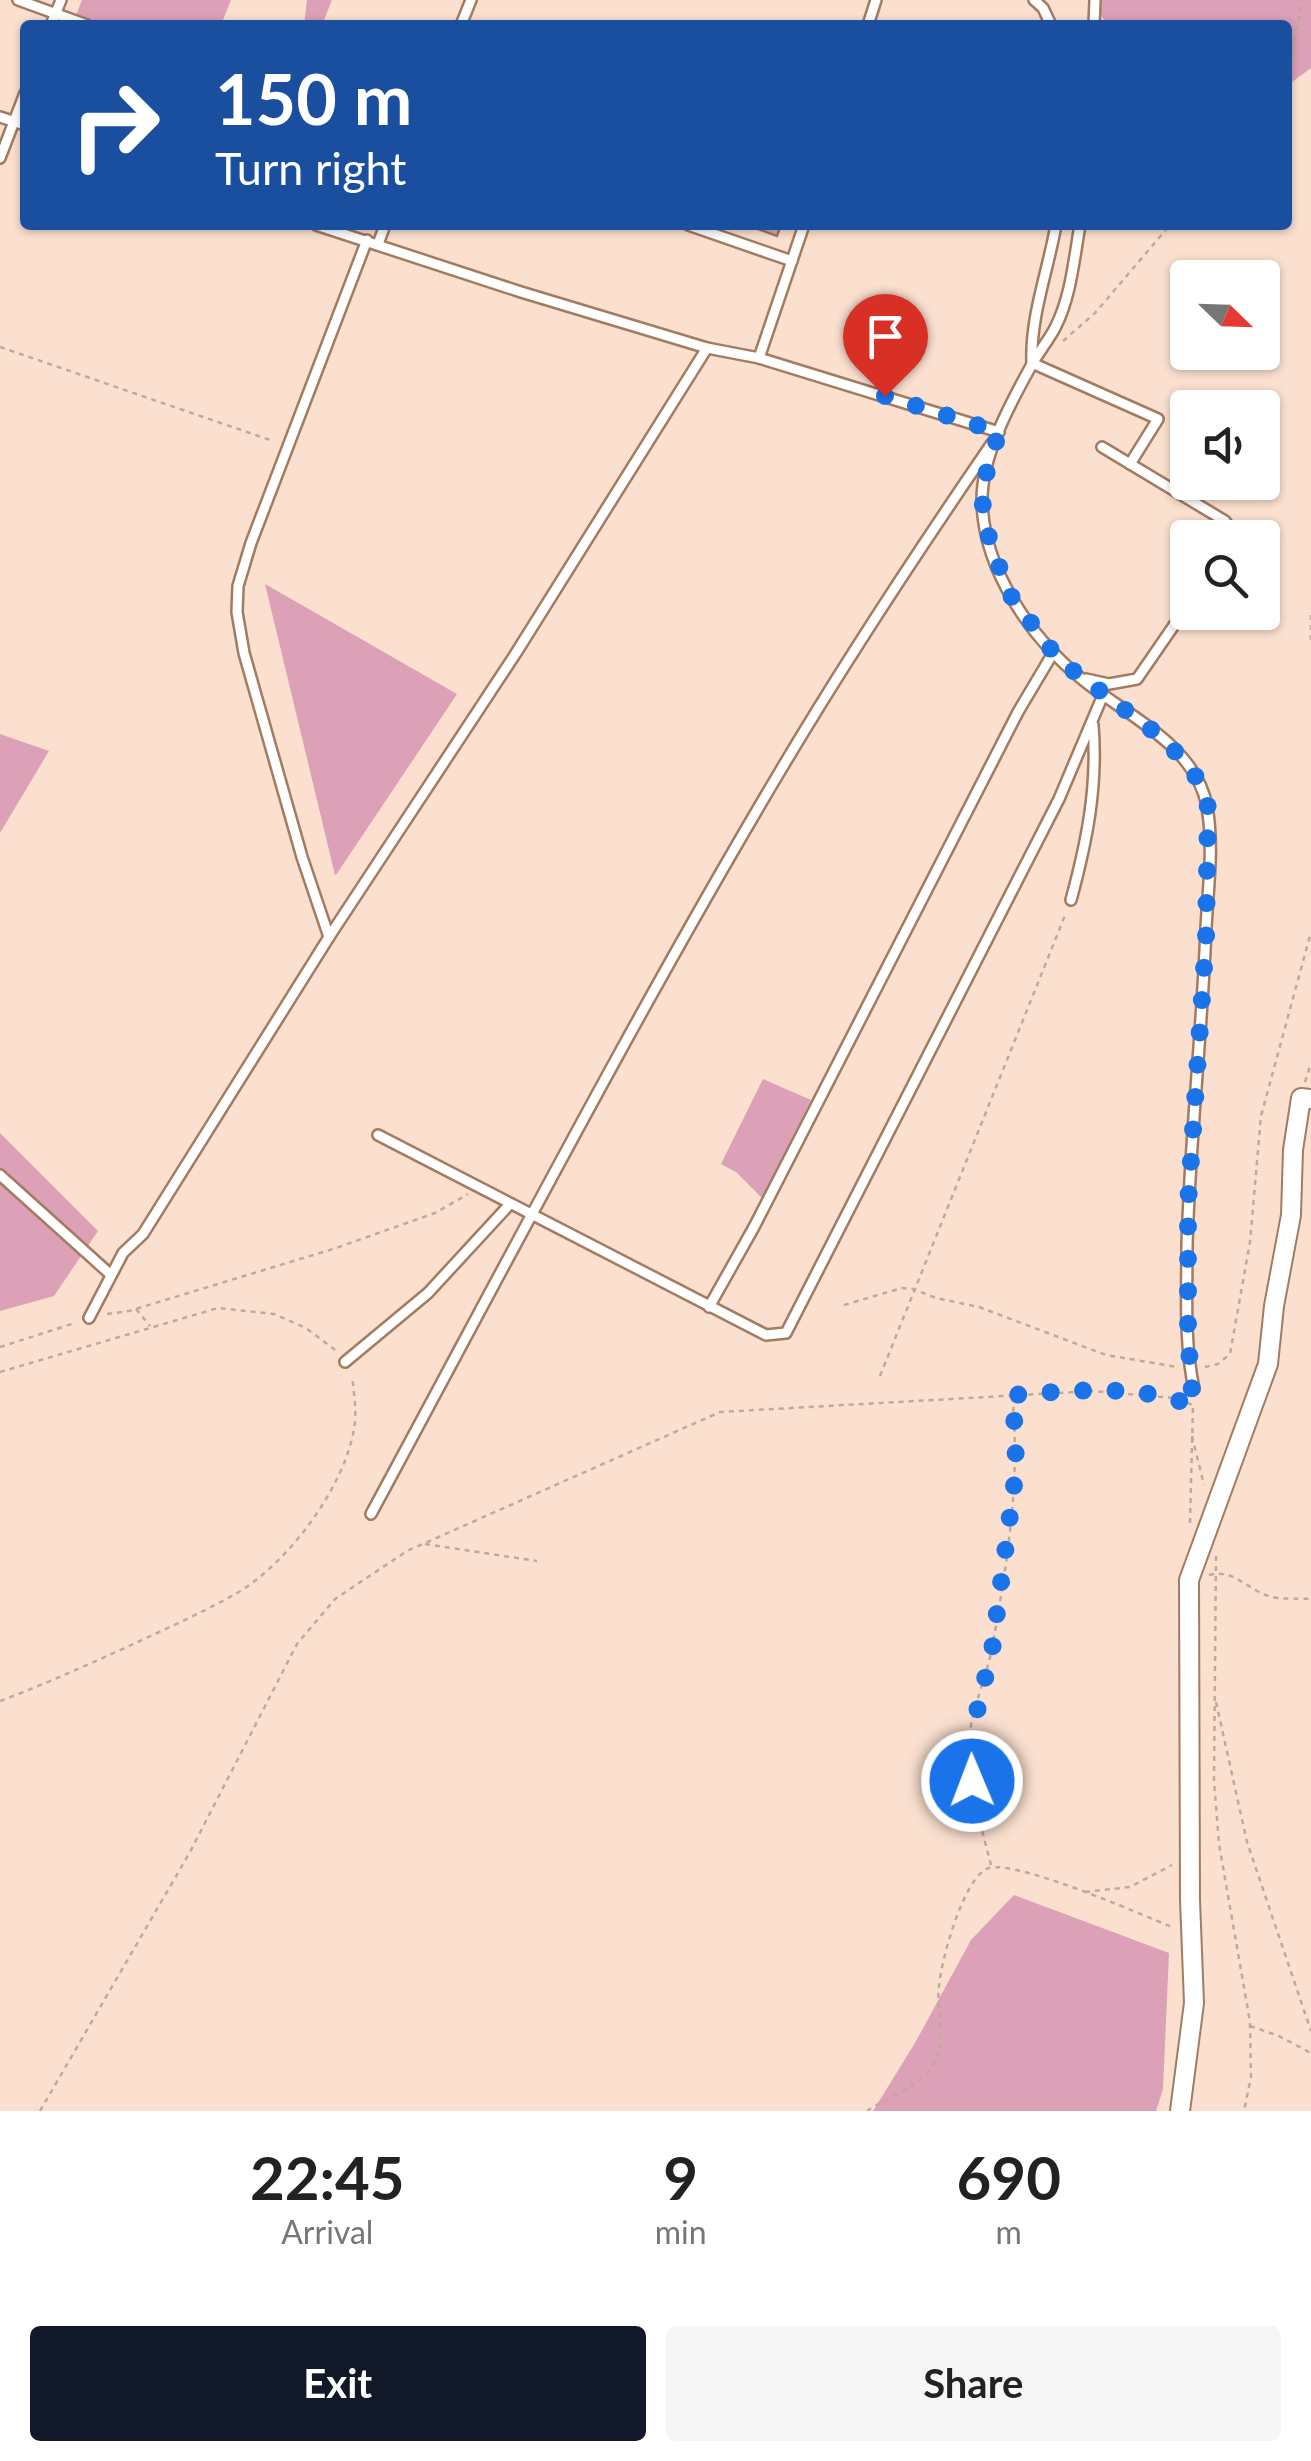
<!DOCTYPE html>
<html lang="en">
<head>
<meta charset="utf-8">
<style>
  body { margin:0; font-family:Lato,sans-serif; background:#f6f6f6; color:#222; height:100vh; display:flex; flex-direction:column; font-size:38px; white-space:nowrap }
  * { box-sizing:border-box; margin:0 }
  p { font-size:32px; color:#767676 }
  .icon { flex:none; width:55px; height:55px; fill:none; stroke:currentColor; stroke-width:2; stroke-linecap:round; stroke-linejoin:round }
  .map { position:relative; height:2111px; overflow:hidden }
  .panel { display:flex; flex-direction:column; background:#fff; flex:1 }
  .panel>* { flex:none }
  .banner { position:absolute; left:20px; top:20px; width:1272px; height:210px; border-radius:10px; box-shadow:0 2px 8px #0004; background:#1a4fa0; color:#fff; overflow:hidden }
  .needle { width:65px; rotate:113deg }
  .tools { position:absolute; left:1170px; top:260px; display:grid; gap:20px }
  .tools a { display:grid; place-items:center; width:110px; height:110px; border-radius:10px; background:#fff; box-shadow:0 2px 8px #0004; font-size:50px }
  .pin { position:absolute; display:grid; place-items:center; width:85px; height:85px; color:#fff; margin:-102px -42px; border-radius:50% 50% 50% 0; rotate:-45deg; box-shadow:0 0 10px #0007 }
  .pin .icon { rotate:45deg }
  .me { position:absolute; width:110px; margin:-55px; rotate:359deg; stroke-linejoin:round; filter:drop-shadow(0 0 8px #0008) }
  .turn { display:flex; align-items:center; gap:35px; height:210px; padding:0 30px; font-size:45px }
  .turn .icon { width:130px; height:130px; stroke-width:2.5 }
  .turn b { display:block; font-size:70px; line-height:85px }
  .eta { display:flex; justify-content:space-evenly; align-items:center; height:170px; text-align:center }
  .eta b { font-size:60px; font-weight:700; line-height:70px }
  .primary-button { display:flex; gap:20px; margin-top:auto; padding:20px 30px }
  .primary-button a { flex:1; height:115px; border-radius:10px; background:#111827; color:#fff; font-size:40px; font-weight:700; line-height:115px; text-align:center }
  .primary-button a+a { background:#f6f6f6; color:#222 }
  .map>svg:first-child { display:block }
</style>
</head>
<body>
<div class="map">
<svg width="1311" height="2111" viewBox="0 0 1311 2111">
  <rect width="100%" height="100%" fill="#fbe0cf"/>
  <g fill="#dca0b7">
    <polygon points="82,0 231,0 221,25 72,25"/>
    <polygon points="307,0 332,0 322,25 304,25"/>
    <polygon points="1092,0 1311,0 1311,68 1288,85 1288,25 1107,25"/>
    <polygon points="265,584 457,694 336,875 335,875"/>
    <polygon points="0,734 49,751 0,833"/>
    <polygon points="763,1079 811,1100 762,1198 736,1172 721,1164"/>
    <polygon points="0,1133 98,1231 54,1296 0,1311"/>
    <polygon points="1014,1895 1169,1953 1163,2089 1156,2111 873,2111 915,2043 971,1940"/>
  </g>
  <polygon fill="#e4b1a4" stroke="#a37468" stroke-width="2.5" points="747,225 781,225 777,236"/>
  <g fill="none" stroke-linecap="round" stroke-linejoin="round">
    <defs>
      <g id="lane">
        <polyline points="18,0 87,25"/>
        <polyline points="1034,0 1043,8 1051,25"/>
        <polyline points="51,25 61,0"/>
        <polyline points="461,25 471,0"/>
        <polyline points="868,25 876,0"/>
        <polyline points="1094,25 1095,0"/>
        <polyline points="0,117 25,125"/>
        <polyline points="0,158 25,93"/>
        <polyline points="316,225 521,292 707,348 759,358 999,432"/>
        <polyline points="688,225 792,261"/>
        <path d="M1056 225C1048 271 1030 317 1032 363L1158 419 1130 464"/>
        <path d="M1080 225C1074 259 1071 297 1055 328 1048 341 1038 353 1031 366 1010 404 982 455 982 500 983 570 1031 638 1083 680 1126 715 1197 746 1207 807 1214 845 1208 889 1206 928 1202 1034 1190 1139 1187 1245 1187 1293 1184 1342 1194 1389"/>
        <polyline points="378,244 385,225"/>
        <polyline points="759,358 804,225"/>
        <polyline points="1102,447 1225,521 1230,528 1228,538"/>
        <polyline points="1086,679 1109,684 1137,679 1188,605"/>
        <path d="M1071 900C1087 841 1098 786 1093 725"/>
        <polyline points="329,937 302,857 244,653 237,612 238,586 251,543 367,240"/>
        <polyline points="378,1135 766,1335 786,1333 1059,799 1103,695"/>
        <polyline points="0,1175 110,1274"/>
        <polyline points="709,1307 754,1227 1018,712 1053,653"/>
        <polyline points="89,1318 123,1253 143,1234 329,937 516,653 707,348"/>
        <polyline points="345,1362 428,1293 510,1204"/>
        <path d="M371 1514C505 1266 635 1015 779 773 846 660 918 551 992 443"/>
      </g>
      <polyline id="street" points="1180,2111 1194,2003 1190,1900 1189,1580 1268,1364 1274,1306 1291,1215 1293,1150 1301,1098 1311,1099"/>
    </defs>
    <use href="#lane" stroke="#a37b61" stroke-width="14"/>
    <use href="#street" stroke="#a37b61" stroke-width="22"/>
    <g stroke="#c1a99a" stroke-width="2.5" stroke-dasharray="5 5" stroke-linecap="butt">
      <polyline points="1288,80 1302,0"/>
      <polyline points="1063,341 1095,313 1170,225"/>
      <polyline points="0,347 273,441"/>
      <polyline points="1311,615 1311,645"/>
      <polyline points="1305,1082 1311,1064"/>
      <polyline points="844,1305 902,1288 913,1289 936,1298 979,1307 1106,1355 1177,1367"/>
      <polyline points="136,1309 150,1326"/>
      <polyline points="107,1314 129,1311 333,1249 435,1213 468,1194"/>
      <polyline points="0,1347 75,1323"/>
      <polyline points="1205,1367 1218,1364 1230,1354 1250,1242 1261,1116 1311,932"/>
      <polyline points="0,1372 218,1308 274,1314 306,1328 338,1352"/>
      <polyline points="880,1376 1066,913"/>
      <polyline points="1192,1436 1204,1485"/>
      <polyline points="1190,1523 1193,1406"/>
      <polyline points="425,1544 537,1561"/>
      <polyline points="1216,1556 1214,1781 1219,1844 1250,2022 1251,2077 1244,2111"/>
      <path d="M1209 1575C1233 1568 1248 1590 1269 1596 1281 1600 1298 1598 1311 1599"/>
      <path d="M0 1701C43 1685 85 1666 127 1647 163 1630 202 1613 237 1593 288 1563 344 1488 354 1429 357 1411 354 1393 352 1376"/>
      <polyline points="1216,1702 1247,1842 1311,2031"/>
      <path d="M991 1865C982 1830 970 1789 969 1752 967 1718 986 1681 992 1648 1007 1565 1021 1479 1012 1395"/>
      <polyline points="1085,1892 1130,1887 1172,1865"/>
      <polyline points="1250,2026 1279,2036 1311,2053"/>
      <polyline points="40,2111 190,1852 297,1644 335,1599 407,1551 720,1412 1093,1391 1174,1398 1193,1405"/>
      <path d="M867 2111C889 2096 923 2086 935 2062 947 2039 936 2010 939 1986 941 1961 964 1875 989 1868 1017 1860 1140 1914 1172 1927"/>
    </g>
    <use href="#lane" stroke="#fff" stroke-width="9"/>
    <use href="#street" stroke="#fff" stroke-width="18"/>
  </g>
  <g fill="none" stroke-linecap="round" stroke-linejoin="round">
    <path stroke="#1a73e8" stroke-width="18" stroke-dasharray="0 32.4" d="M885 396 999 432 985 478 982 500 988 534 1008 592 1059 660 1157 734 1185 761 1200 783 1208 807 1206 939 1188 1204V1336L1193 1406C1139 1383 1070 1391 1012 1395L1016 1441 1015 1478 992 1650 968 1748 972 1781"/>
  </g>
</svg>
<div class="tools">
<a><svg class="needle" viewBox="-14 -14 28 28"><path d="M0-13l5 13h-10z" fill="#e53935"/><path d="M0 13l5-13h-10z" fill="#767676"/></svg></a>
<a><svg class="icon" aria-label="sound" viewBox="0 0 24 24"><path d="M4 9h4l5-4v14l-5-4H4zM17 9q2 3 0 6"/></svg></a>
<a><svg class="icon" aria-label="search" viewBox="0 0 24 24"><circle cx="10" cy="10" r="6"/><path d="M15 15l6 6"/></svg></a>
</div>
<div class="pin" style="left:885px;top:396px;background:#d93025"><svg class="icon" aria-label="arrive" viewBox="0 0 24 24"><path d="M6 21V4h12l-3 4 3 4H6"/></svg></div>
<svg class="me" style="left:972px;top:1781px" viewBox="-20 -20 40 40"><circle r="17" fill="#1a73e8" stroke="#fff" stroke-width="3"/><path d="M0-11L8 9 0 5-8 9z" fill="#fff"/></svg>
<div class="banner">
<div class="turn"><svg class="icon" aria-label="right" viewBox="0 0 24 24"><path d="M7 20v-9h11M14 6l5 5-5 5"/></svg><div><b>150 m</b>Turn right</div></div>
</div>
</div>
<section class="panel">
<div class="eta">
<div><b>22:45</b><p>Arrival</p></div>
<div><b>9</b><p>min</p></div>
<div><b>690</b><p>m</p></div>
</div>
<div class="primary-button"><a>Exit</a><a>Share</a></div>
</section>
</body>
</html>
